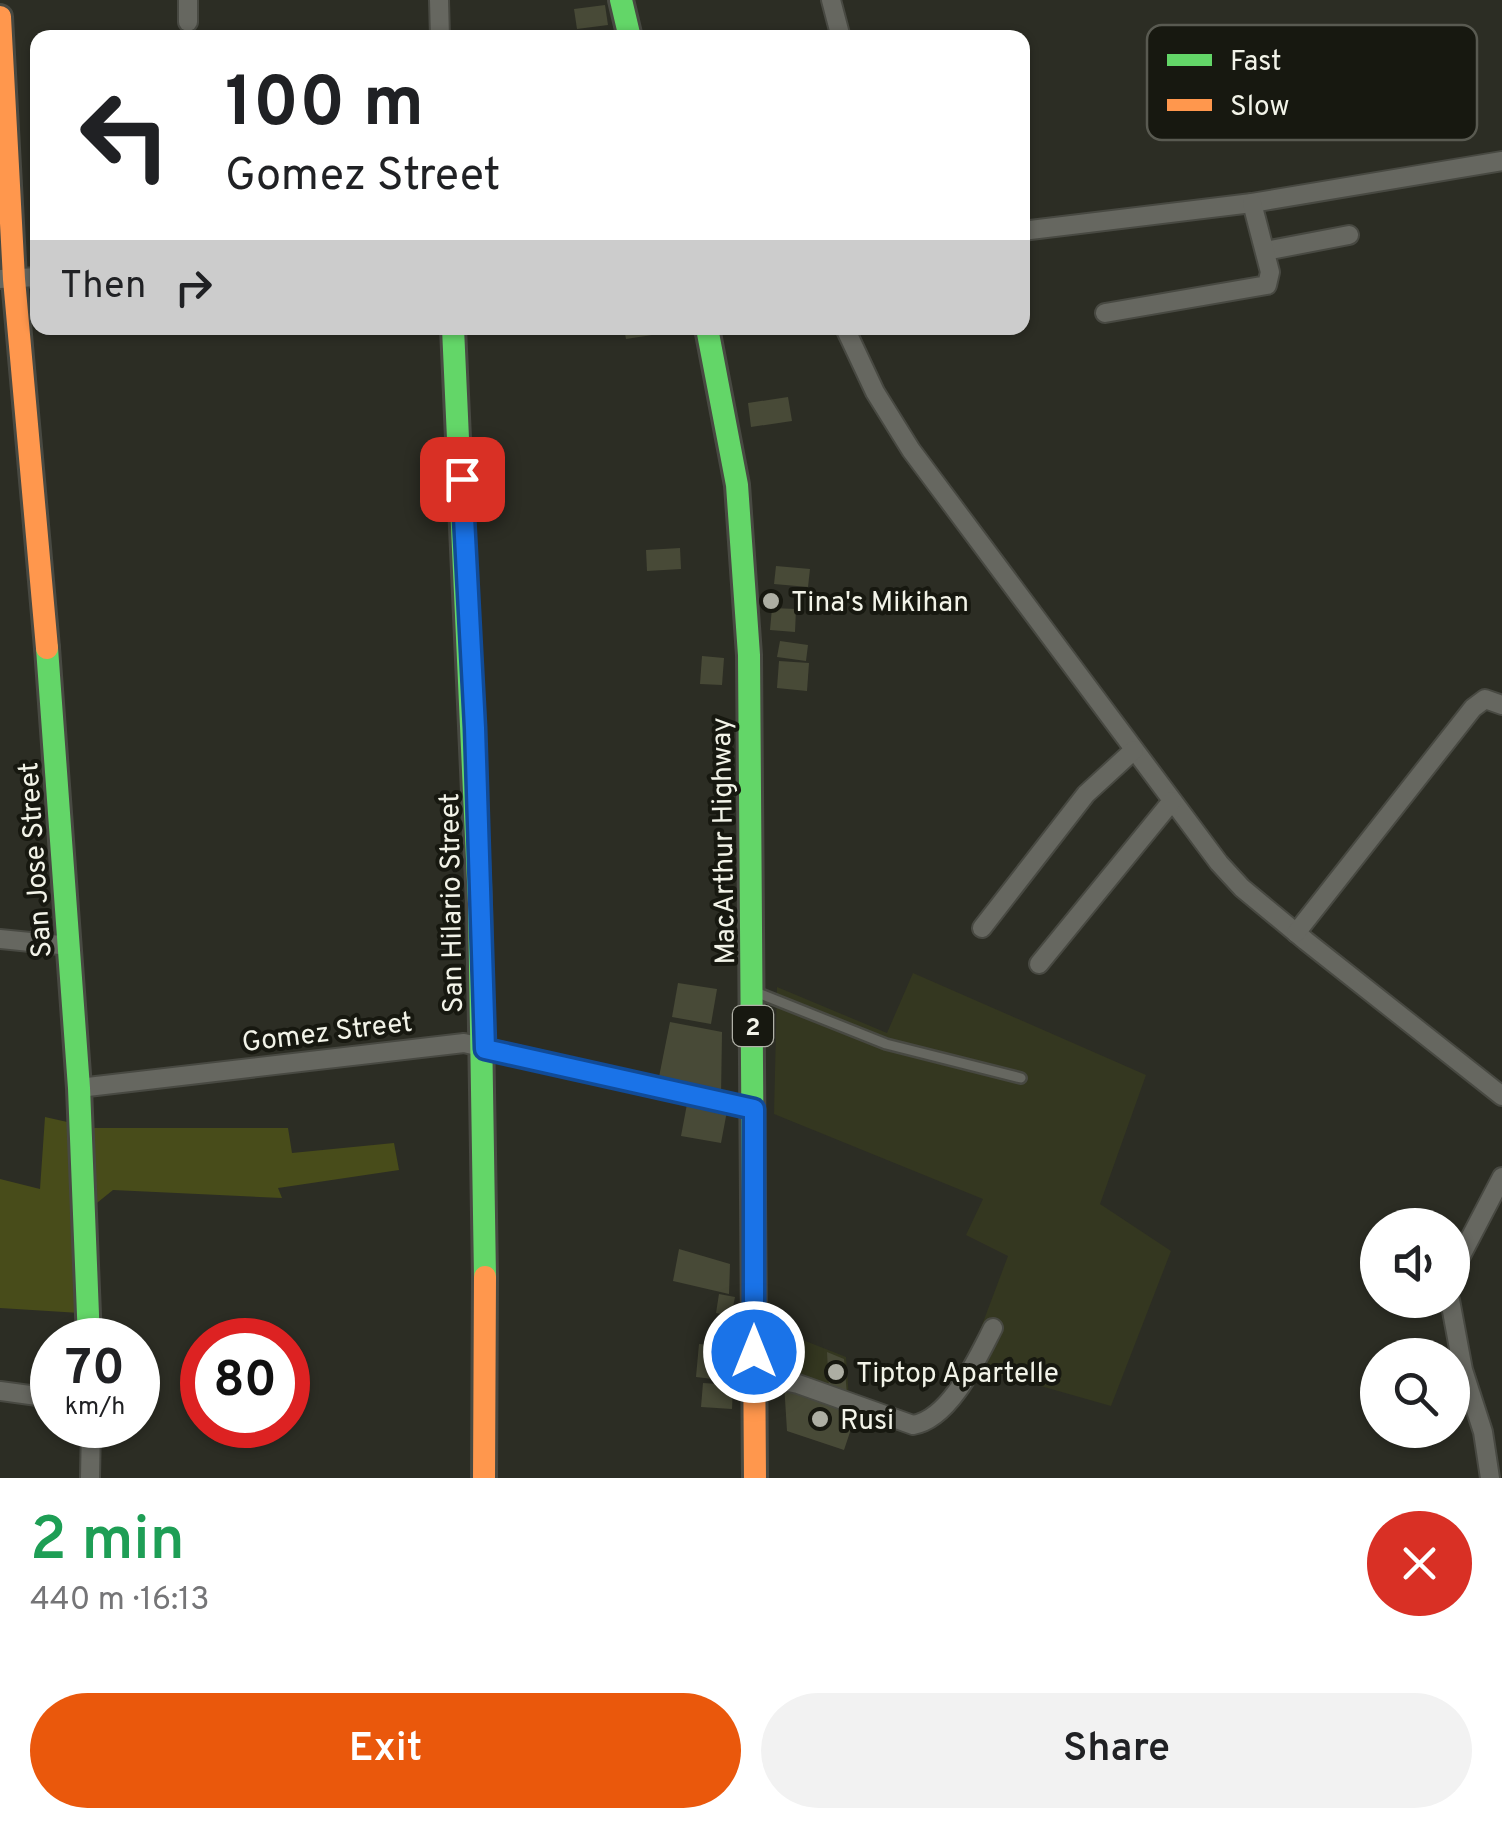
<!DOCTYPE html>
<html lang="en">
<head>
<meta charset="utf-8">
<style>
  body { margin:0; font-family:Overpass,sans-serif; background:#f2f2f2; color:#202124; height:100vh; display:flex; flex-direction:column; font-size:38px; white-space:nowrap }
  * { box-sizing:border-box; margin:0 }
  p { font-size:32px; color:#757577 }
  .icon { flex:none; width:55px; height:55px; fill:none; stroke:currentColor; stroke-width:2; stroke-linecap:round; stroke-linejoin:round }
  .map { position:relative; height:1478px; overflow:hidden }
  .details { display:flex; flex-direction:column; background:#fff; flex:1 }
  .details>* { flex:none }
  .banner { position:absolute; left:30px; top:30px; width:1000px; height:305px; border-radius:20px; box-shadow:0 2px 8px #0004; background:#fff; color:#202124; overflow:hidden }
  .controls { position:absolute; left:1360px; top:1208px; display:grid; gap:20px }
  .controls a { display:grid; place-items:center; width:110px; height:110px; border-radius:50%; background:#fff; box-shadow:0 2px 8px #0004; font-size:50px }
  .speed { position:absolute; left:30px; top:1318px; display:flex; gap:20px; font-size:50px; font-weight:700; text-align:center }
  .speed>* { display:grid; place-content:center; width:130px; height:130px; border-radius:50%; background:#fff; box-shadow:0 2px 8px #0004; line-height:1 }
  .speed small { font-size:25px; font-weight:400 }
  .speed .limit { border:15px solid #d22; background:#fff; color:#111 }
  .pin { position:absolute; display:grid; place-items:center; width:85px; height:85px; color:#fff; margin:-42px; border-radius:20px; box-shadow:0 5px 15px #0006 }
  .me { position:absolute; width:110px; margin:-55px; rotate:0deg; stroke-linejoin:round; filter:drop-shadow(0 0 8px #0008) }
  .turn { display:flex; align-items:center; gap:35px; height:210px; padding:0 30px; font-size:45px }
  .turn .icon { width:130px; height:130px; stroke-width:2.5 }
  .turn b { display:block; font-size:70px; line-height:85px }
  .then { display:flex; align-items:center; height:95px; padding:0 30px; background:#0003; gap:20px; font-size:38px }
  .round { display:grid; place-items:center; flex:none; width:105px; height:105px; border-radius:52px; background:#f2f2f2 }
  .summary { display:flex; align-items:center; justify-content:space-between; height:170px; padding:0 30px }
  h1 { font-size:60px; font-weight:600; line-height:75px; color:#1e9e55 }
  .button { display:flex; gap:20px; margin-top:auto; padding:20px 30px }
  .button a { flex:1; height:115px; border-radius:60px; background:#ea580c; color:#fff; font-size:40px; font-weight:600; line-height:115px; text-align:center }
  .button a+a { background:#f2f2f2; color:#202124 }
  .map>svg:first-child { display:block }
</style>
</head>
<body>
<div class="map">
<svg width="1502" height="1478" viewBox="0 0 1502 1478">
  <rect width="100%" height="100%" fill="#2c2d24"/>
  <g fill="#343720">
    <polygon points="913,973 1146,1075 1100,1204 1171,1251 1111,1406 967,1365 1008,1256 966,1235 983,1199 774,1114 777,987 887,1033"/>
    <polygon points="775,1329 846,1357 849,1398 774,1374"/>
  </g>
  <polygon fill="#484c1a" points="45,1117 94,1128 288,1128 292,1153 394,1143 399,1170 278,1188 282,1198 113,1190 77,1219 80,1313 0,1308 0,1179 40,1189"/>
  <g fill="#484a37">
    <polygon points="605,5 608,25 577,29 574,9"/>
    <polygon points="624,328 664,328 665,333 626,339"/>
    <polygon points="788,397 792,421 751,427 748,403"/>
    <polygon points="680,548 681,569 647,571 646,550"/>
    <polygon points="776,566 810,569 808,587 774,584"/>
    <polygon points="772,608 796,609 795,632 770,630"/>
    <polygon points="780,641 808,645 806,661 777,657"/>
    <polygon points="702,656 724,658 722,685 700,684"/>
    <polygon points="779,661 809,663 807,691 777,688"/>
    <polygon points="678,983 717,989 711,1024 672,1017"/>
    <polygon points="670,1022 722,1032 721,1097 658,1082"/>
    <polygon points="687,1104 727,1111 721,1143 681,1136"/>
    <polygon points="679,1249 730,1264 729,1294 673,1281"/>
    <polygon points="719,1294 735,1297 731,1316 716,1313"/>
    <polygon points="699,1344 733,1347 730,1381 696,1377"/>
    <polygon points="785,1347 804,1348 803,1368 784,1366"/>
    <polygon points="827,1352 844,1359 847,1395 829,1388"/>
    <polygon points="703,1383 733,1385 732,1409 701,1407"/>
    <polygon points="784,1383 858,1408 844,1450 787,1431"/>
  </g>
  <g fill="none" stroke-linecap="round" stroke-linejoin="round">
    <defs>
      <polyline id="lane" points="758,993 886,1044 1021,1078"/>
      <g id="street">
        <polyline points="188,0 188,22"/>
        <polyline points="439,0 440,38"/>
        <polyline points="831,0 841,38"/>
        <polyline points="1022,231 1252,203 1502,161"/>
        <polyline points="1265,251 1349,235"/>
        <polyline points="0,279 38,277"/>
        <polyline points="1105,313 1267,285 1270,272 1252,203"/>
        <polyline points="845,328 875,392 911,450 1219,863 1242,888 1306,941 1502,1096"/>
        <polyline points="982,928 1086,794 1134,750"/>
        <polyline points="1296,933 1473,708 1485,699 1502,705"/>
        <polyline points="0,939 70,946"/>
        <polyline points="1039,964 1172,801"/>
        <polyline points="79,1088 464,1043 754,1109"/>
        <polyline points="1452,1273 1502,1177"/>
        <polyline points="1450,1300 1463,1370 1483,1432 1490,1478"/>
        <path d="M754 1375 798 1384 913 1425C950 1419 977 1359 993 1328"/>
        <polyline points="0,1391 52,1398"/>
        <polyline points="90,1478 91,1425"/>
      </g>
      <g id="fast">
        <polyline points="621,0 630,38"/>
        <polyline points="453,328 479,903 485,1277"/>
        <polyline points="707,328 737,485 749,655 754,1336"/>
        <polyline points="47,648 79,1088 89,1340"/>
      </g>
      <g id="slow">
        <polyline points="0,17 14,279 47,648"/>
        <polyline points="754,1336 755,1478"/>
        <polyline points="484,1478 485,1277"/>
      </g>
    </defs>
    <use href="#lane" stroke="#484942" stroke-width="14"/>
    <use href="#street" stroke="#484942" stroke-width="22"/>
    <use href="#fast" stroke="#484942" stroke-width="28"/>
    <use href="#slow" stroke="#484942" stroke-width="28"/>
    <use href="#lane" stroke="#666760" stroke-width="9"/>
    <use href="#street" stroke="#666760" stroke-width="18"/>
    <use href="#fast" stroke="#63d668" stroke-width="22"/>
    <use href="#slow" stroke="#ff974d" stroke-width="22"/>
  </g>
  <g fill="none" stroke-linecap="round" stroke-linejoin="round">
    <defs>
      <polyline id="route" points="462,479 475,728 485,1049 754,1109 754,1352"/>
    </defs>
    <use href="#route" stroke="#114b97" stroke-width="25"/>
    <use href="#route" stroke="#1a73e8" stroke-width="18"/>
  </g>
  <g fill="#adaea3" stroke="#171810" stroke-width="4">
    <circle cx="771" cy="601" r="10"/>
    <circle cx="836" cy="1372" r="10"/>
    <circle cx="820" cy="1419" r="10"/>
  </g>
  <g text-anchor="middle" stroke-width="8" stroke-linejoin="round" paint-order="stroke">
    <rect fill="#171810" stroke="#b0b1a7" stroke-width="2.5" x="733" y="1006" width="40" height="40" rx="8"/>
    <g font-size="25" font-weight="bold" fill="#f2f3e8">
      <text x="753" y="1035">2</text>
    </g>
    <g font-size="28" fill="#f2f3e8" stroke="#171810" text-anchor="start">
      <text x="791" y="611">Tina's Mikihan</text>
      <text x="856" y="1382">Tiptop Apartelle</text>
      <text x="840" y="1429">Rusi</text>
    </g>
    <g font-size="28" fill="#f2f3e8" stroke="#171810">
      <text transform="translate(722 841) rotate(-91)" y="10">MacArthur Highway</text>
      <text transform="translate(34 860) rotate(-94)" y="10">San Jose Street</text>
      <text transform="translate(450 903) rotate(-91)" y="10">San Hilario Street</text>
      <text transform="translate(327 1031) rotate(-7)" y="10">Gomez Street</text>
    </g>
  </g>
  <rect x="1147" y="25" width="330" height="115" rx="15" fill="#171810" stroke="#595a51" stroke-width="2.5"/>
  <rect x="1167" y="54" width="45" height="12" fill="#63d668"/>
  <rect x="1167" y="99" width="45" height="12" fill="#ff974d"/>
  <g font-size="28" fill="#f2f3e8">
    <text x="1230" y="70">Fast</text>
    <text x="1230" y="115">Slow</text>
  </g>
</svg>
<div class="controls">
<a><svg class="icon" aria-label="sound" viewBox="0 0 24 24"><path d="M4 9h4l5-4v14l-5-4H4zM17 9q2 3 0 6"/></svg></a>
<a><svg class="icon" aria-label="search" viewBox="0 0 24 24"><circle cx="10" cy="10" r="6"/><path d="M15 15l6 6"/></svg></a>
</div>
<div class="speed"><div>70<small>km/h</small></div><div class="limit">80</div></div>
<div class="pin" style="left:462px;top:479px;background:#d93025"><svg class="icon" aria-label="arrive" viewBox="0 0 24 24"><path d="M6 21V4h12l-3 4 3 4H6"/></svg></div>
<svg class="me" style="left:754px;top:1352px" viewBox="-20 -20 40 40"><circle r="17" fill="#1a73e8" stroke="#fff" stroke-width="3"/><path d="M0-11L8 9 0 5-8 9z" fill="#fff"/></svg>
<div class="banner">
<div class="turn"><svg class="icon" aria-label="left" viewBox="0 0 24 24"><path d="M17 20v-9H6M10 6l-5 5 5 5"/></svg><div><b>100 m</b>Gomez Street</div></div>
<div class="then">Then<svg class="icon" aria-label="right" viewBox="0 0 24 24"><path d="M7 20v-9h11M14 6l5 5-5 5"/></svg></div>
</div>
</div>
<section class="details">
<div class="summary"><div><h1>2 min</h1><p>440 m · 16:13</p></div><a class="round" style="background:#d93025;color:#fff"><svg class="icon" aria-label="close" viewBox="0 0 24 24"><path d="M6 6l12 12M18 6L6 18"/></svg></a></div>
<div class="button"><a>Exit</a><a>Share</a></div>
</section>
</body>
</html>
